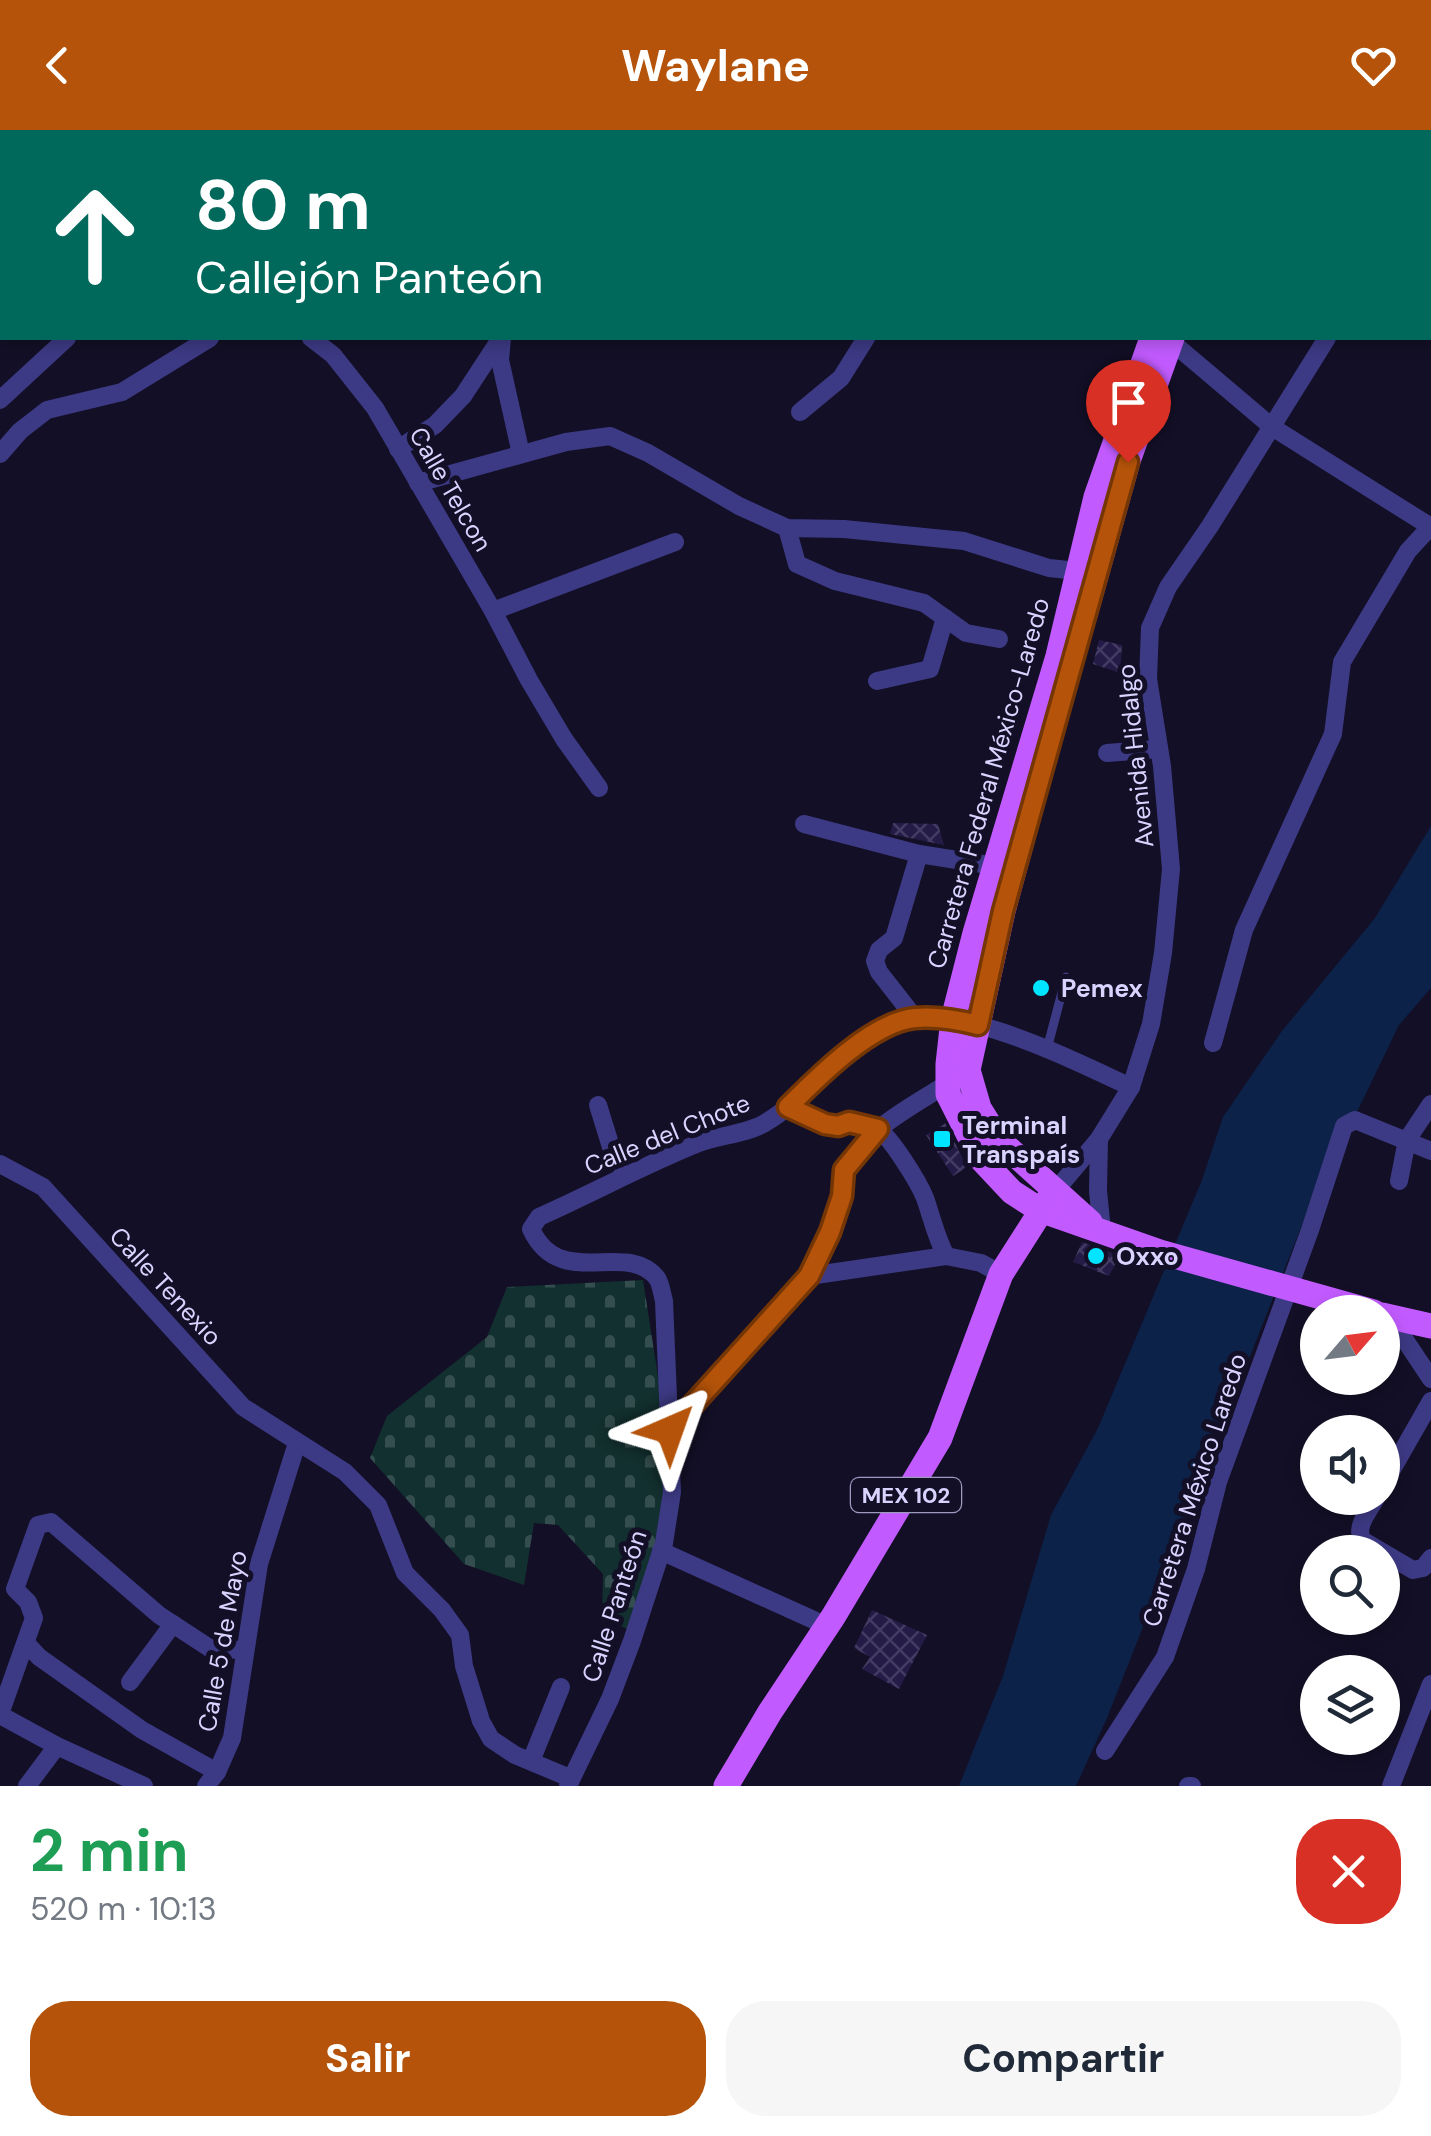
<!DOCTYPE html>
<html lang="es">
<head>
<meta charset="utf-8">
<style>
  body { margin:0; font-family:"DM Sans",sans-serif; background:#f6f6f7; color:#1f2937; height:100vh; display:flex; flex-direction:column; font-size:38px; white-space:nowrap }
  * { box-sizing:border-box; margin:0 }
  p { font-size:32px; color:#747a83 }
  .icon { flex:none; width:55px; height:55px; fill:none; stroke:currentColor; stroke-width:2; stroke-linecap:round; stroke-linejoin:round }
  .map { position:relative; height:1656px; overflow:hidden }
  .details { display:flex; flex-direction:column; background:#fff; flex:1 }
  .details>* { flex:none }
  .guide { position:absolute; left:0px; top:0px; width:1432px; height:210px; box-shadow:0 5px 15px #0003; background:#00695c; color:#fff; overflow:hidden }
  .needle { width:65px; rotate:62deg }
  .fabs { position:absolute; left:1300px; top:1165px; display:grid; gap:20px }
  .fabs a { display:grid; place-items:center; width:100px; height:100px; border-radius:50%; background:#fff; box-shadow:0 5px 15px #0003; font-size:50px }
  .pin { position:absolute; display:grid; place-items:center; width:85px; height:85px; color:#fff; margin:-102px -42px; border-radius:50% 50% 50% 0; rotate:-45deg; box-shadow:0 0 10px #0007 }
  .pin .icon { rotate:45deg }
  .me { position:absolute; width:110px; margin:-55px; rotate:43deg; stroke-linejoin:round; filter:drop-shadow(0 0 8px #0008) }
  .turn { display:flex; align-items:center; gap:35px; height:210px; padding:0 30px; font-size:45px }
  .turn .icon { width:130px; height:130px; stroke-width:2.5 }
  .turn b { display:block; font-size:70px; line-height:85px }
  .round { display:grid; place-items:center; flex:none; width:105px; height:105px; border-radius:40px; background:#f6f6f7 }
  .summary { display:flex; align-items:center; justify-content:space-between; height:170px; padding:0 30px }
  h1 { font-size:60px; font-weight:700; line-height:75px; color:#1e9e55 }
  .cta { display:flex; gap:20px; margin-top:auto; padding:20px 30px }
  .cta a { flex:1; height:115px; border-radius:40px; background:#b45309; color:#fff; font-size:40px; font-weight:700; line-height:115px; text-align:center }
  .cta a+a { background:#f6f6f7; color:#1f2937 }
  header { display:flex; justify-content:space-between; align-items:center; height:130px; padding:0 30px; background:#b45309; color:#fff; font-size:45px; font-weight:700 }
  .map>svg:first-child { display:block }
</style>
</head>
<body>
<header><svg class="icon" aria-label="back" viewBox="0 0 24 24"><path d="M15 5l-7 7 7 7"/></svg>Waylane<svg class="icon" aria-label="heart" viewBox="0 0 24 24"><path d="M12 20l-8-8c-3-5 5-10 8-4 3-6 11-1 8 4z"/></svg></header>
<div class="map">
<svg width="1431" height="1656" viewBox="0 0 1431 1656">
  <defs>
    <pattern id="cemetery-stones" width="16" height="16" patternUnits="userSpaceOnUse" patternTransform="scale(2.5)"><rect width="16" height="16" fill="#12302f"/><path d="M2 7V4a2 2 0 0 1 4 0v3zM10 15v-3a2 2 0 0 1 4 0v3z" fill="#344d4e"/></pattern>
    <pattern id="building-cross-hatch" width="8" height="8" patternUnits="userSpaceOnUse" patternTransform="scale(2.5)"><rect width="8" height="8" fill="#241b47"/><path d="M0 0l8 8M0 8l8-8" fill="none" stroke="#433b63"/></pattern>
  </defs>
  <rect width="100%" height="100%" fill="#130f26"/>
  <polygon fill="url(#cemetery-stones)" points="643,1150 672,1336 639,1504 602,1488 603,1444 558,1395 534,1393 524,1455 464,1434 370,1328 387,1286 487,1207 507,1157"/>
  <polygon fill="#0c2248" points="1431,696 1431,858 1399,895 1300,1100 1107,1588 1076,1656 959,1656 1003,1546 1051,1385 1098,1298 1202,1050 1223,987 1282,901 1375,788"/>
  <g fill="url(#building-cross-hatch)">
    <polygon points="1099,510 1122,515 1120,543 1093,534"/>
    <polygon points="893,693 938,694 944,715 890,704"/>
    <polygon points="945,993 967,1037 953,1046 926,1005"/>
    <polygon points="1082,1112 1115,1124 1117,1131 1109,1146 1073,1132"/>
    <polygon points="872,1480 927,1505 899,1559 862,1539 870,1527 854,1518"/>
  </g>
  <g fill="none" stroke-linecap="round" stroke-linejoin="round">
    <polyline stroke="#3d3a85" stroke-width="9" points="1047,919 1066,847"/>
    <g stroke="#3d3a85" stroke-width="18">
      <polyline points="260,0 263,2"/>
      <polyline points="759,0 764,2"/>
      <polyline points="874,0 876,2"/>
      <polyline points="981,0 984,2"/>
      <polyline points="52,2 53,0"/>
      <polyline points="161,2 162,0"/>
      <polyline points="409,2 409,0"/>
      <polyline points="465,2 466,0"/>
      <polyline points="914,2 915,0"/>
      <polyline points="1430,27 1431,24"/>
      <polyline points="0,137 2,134"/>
      <polyline points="1430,181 1431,181"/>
      <polyline points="311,208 333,225 375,278 493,481 529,550 564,609 599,658"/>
      <polyline points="502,208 500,230 521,324"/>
      <polyline points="1167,208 1272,297 1431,397"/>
      <polyline points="0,270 67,208"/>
      <polyline points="800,282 841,248 866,208"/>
      <polyline points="398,319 435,295 463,266 501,208"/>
      <polyline points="0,324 20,301 47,280 122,262 210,208"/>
      <polyline points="418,353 566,312 610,306 648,323 739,376 787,398 844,399 964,411 1049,438 1078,441"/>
      <polyline points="787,398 797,434 835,451 924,473 966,503 999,509"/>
      <polyline points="493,481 675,412"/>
      <polyline points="877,551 930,539 945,488"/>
      <polyline points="1107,623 1159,619"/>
      <polyline points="804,694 919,724 995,736"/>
      <polyline points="915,888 879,842 875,831 879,820 894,808 919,724"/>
      <polyline points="1213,913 1244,800 1333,604 1342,532 1408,421 1431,396"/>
      <polyline points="598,975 611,1017 625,1044"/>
      <path d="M788 977C802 983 823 998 839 996 851 995 863 992 876 998 890 1005 919 1053 925 1068 932 1088 936 1107 946 1126"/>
      <polyline points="1099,1009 1098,1061 1102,1101"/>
      <polyline points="0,1034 43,1057 243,1277 345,1342 378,1375 405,1443 442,1480 460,1505 464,1536 481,1591 491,1609 515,1625 570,1648"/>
      <polyline points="1399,1051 1407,1010 1431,974"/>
      <polyline points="1056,1060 1099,1009 1131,957 1151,894 1163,823 1171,739 1162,636 1148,549 1150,498 1168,457 1210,396 1327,208"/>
      <path d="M809 1146C823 1121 835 1094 842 1066 844 1056 842 1046 847 1036 867 998 913 976 948 953"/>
      <polyline points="1389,1186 1431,1249"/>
      <polyline points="670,1299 809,1146 946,1126 981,1133 1001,1144"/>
      <polyline points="1382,1357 1431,1271"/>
      <path d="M1376 1368C1369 1381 1355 1396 1362 1410L1413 1440 1423 1438 1431 1428"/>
      <polyline points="661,1421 827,1496"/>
      <polyline points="27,1514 39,1527 142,1600 217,1642"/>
      <polyline points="130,1552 173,1494"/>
      <polyline points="0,1584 34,1488 28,1472 15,1459 38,1395 51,1392 159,1485 211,1519 244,1520"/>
      <polyline points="0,1585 57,1616 144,1656"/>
      <polyline points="1105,1621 1165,1527 1196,1439 1218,1352 1310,1100 1344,996 1355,990 1431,1021"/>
      <polyline points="531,1631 561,1557"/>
      <polyline points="27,1656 57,1616"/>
      <polyline points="206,1656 217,1642 232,1608 259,1434 297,1313"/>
      <path d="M568 1656 610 1569 632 1511 664 1413 672 1362 664 1171C662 1164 661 1154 657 1148 626 1109 560 1162 531 1099L539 1087C593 1063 644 1035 699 1013 720 1005 746 1004 765 993 808 968 844 914 891 894 952 867 1073 931 1131 957"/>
      <polyline points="1188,1656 1192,1656"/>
      <polyline points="1391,1656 1431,1554"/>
    </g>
    <g stroke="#c25bff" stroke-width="25">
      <polyline points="1219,2 1220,0"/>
      <polyline points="1240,2 1240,0"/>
      <polyline points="1152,208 1096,367 1058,526 975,803 953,889 948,934 948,964 981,1029 1012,1062 1040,1080 1160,1122 1374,1182"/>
      <polyline points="1085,485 1128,331 1172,208"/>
      <polyline points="1039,648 1003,781 968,940 979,978 999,1010 1090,1092"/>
      <polyline points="1382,1185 1431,1196"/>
      <polyline points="726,1656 770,1582 833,1487 940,1308 1001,1144 1050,1067"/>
    </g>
  </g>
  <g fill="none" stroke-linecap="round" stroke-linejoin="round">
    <defs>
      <path id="route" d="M670 1300 809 1146 830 1102 842 1066 844 1040 878 999 849 992 838 996 825 994 788 977C818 947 872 892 915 888 936 886 958 890 978 895L1003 781 1128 332"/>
    </defs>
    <use href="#route" stroke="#753606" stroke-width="25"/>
    <use href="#route" stroke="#b45309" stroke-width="18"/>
  </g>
  <g fill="#00e5ff" stroke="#130f26" stroke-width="4">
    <circle cx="1041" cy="858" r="10"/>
    <rect x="932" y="999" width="20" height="20" rx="5"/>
    <circle cx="1096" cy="1126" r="10"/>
  </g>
  <g text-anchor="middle" stroke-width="10" stroke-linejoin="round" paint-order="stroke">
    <rect fill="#130f26" stroke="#9e99be" stroke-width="2.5" x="851" y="1348" width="110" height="34" rx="8"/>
    <g font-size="22" font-weight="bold" fill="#d9d4ff">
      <text x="906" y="1373">MEX 102</text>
    </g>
    <g font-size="25" fill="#d9d4ff" stroke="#130f26">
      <text transform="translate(451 359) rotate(60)" y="9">Calle Telcon</text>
      <text transform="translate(1135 626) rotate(-96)" y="9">Avenida Hidalgo</text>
      <text transform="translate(988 653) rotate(-74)" y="9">Carretera Federal México-Laredo</text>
      <text transform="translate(667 1004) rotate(-22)" y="9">Calle del Chote</text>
      <text transform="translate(166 1156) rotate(47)" y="9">Calle Tenexio</text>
      <text transform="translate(1194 1360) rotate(-72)" y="9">Carretera México Laredo</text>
      <text transform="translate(614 1476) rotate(-72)" y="9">Calle Panteón</text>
      <text transform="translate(222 1511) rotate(-80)" y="9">Calle 5 de Mayo</text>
    </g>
    <g font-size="25" font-weight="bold" fill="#d9d4ff" stroke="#130f26" text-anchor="start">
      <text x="1061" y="867">Pemex</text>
      <text x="962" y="1004">Terminal<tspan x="962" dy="29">Transpaís</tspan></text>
      <text x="1116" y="1135">Oxxo</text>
    </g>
  </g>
</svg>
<div class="fabs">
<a><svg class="needle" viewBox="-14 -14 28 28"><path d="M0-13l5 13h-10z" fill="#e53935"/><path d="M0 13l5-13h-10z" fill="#747a83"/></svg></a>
<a><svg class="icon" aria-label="sound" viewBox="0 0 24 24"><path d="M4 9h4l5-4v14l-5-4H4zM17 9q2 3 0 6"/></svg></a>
<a><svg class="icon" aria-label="search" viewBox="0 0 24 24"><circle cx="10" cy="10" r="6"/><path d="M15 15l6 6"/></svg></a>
<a><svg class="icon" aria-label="layers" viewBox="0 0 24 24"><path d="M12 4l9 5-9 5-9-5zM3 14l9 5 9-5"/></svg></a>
</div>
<div class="pin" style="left:1128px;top:332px;background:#d93025"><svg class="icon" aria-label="arrive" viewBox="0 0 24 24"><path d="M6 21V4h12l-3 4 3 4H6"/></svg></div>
<svg class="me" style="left:670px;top:1300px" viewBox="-20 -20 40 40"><path d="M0-17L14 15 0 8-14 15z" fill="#b45309" stroke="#fff" stroke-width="4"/></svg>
<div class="guide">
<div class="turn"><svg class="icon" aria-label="ahead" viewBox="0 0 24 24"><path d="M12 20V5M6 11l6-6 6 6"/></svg><div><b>80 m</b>Callejón Panteón</div></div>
</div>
</div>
<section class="details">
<div class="summary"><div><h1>2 min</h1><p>520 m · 10:13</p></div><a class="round" style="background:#d93025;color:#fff"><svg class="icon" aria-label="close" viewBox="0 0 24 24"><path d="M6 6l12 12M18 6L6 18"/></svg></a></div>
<div class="cta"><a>Salir</a><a>Compartir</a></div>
</section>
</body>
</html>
